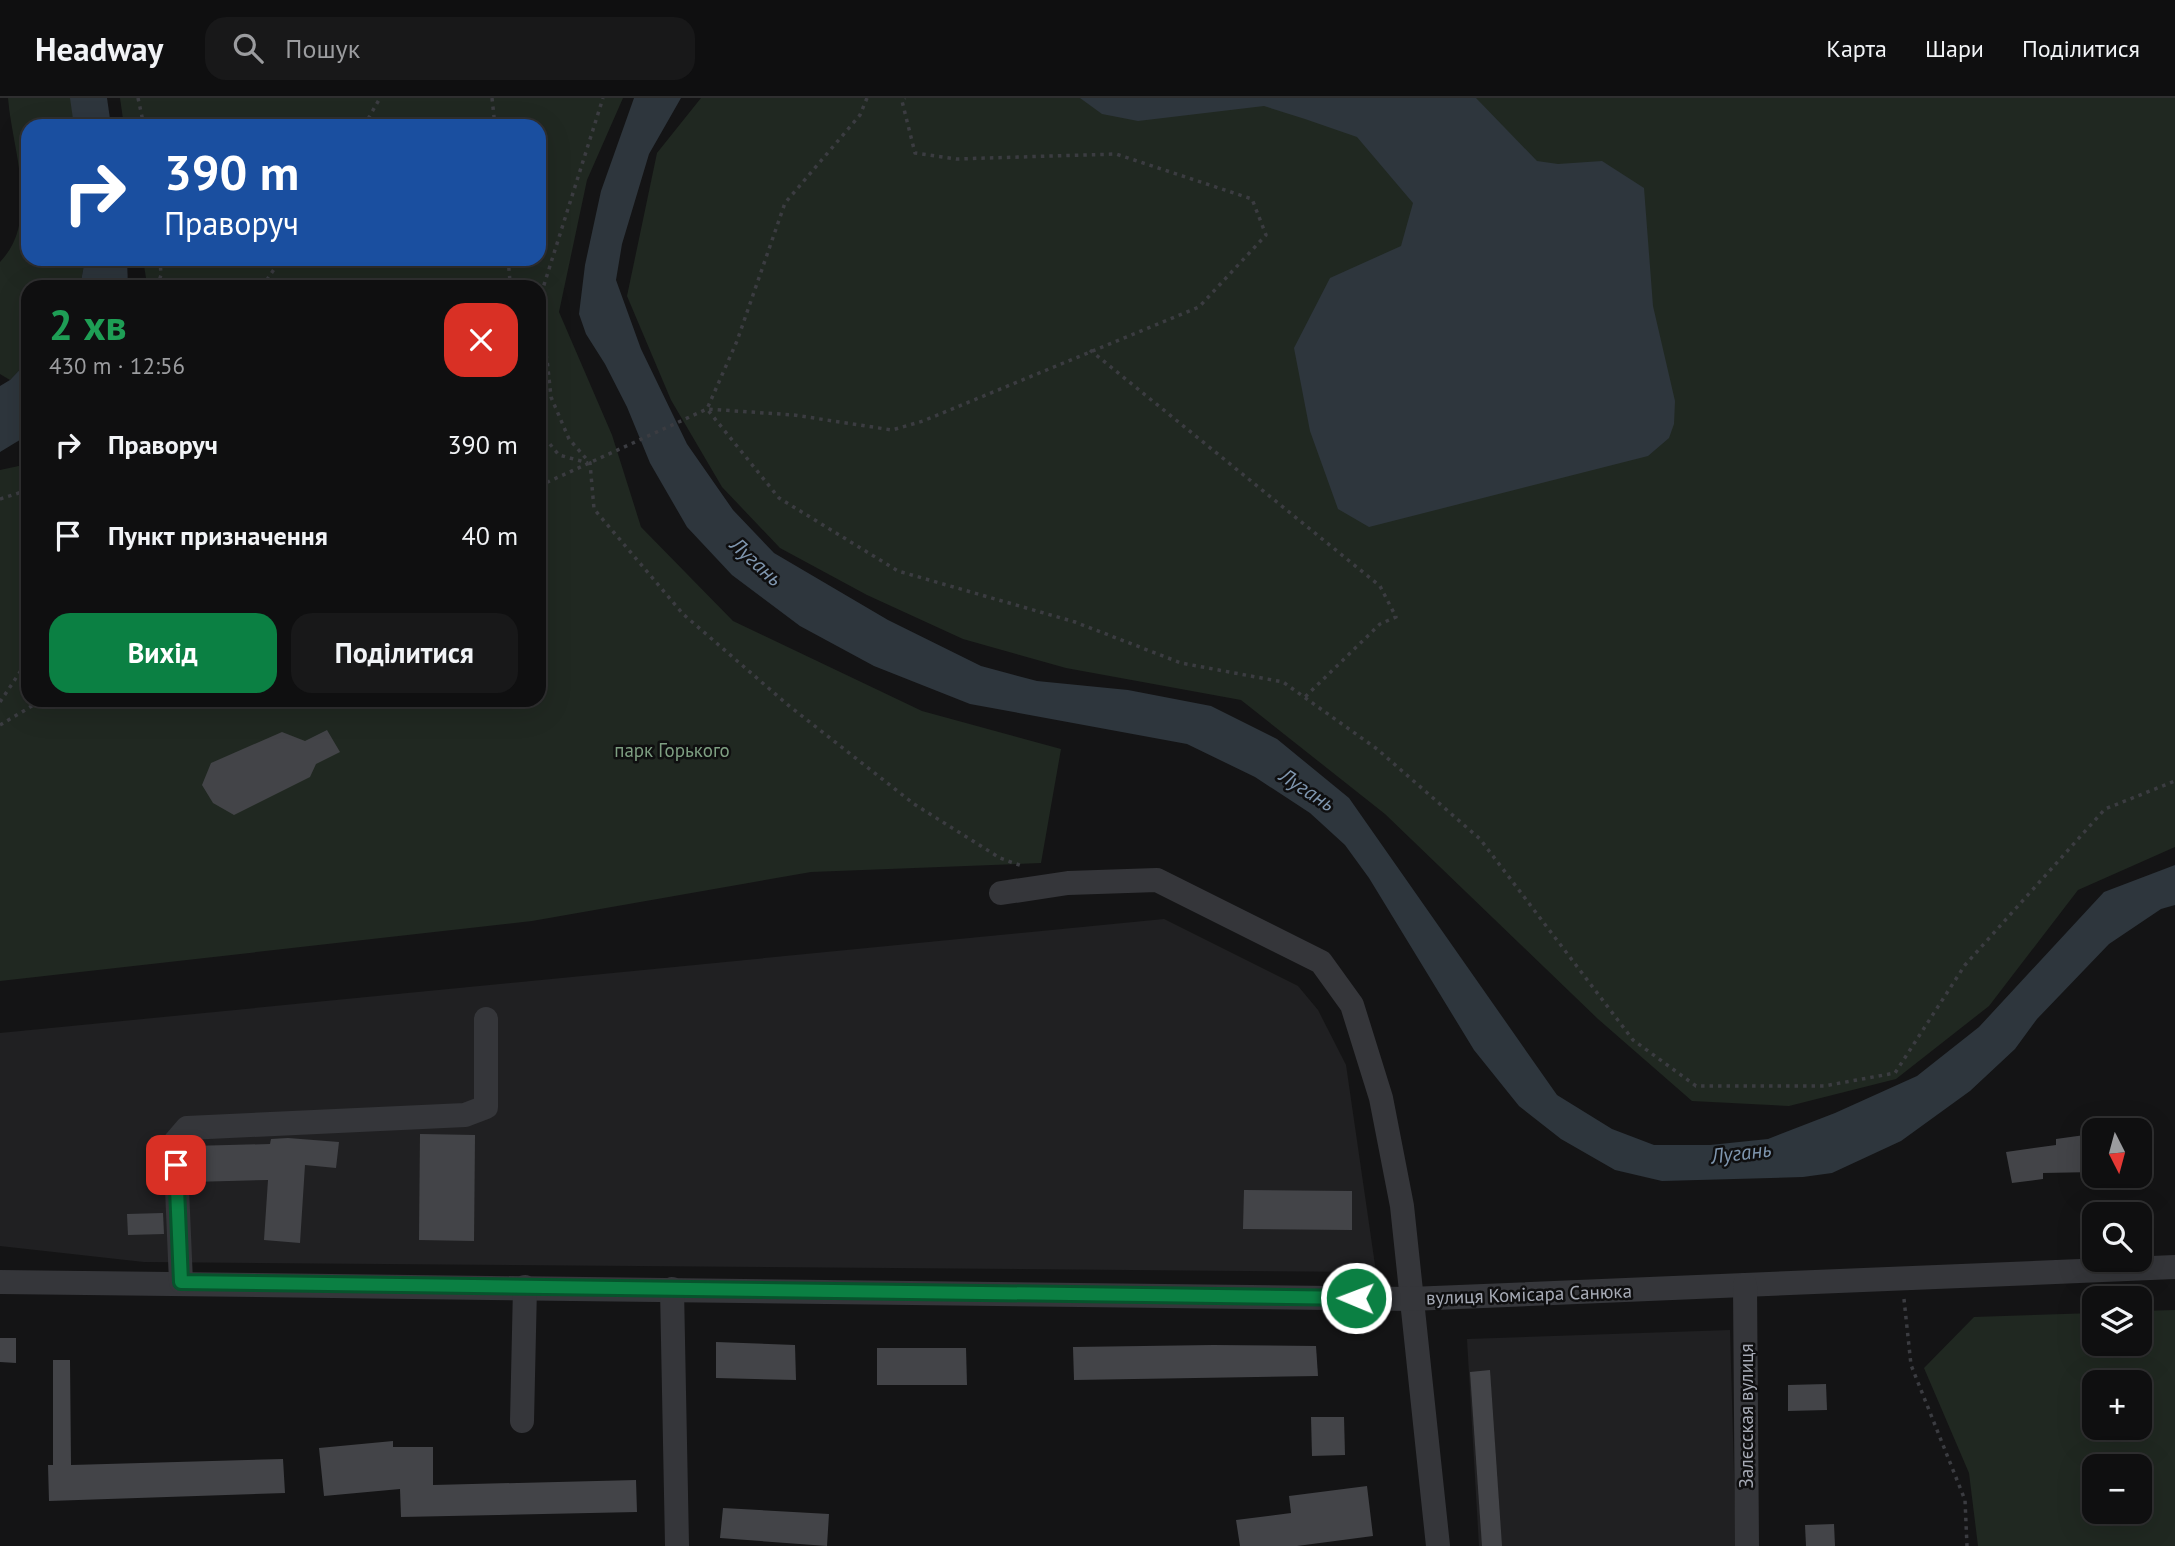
<!DOCTYPE html>
<html lang="uk">
<head>
<meta charset="utf-8">
<style>
  body { margin:0; font-family:"PT Sans",sans-serif; background:#181819; color:#f1f3f6; height:100vh; display:flex; flex-direction:column; font-size:26px; white-space:nowrap }
  * { box-sizing:border-box; margin:0 }
  p { font-size:23px; color:#9b9c9f }
  .icon { flex:none; width:38px; height:38px; fill:none; stroke:currentColor; stroke-width:2; stroke-linecap:round; stroke-linejoin:round }
  .map { position:relative; flex:1; overflow:hidden }
  .panel { position:absolute; left:21px; top:182px; width:525px; height:427px; display:flex; flex-direction:column; background:#0f0f10; border-radius:21px; box-shadow:0 7px 28px #0002,0 0 0 2px #2f2f30 }
  .panel>* { flex:none }
  .hud { position:absolute; left:21px; top:21px; width:525px; height:147px; border-radius:21px; box-shadow:0 7px 28px #0002,0 0 0 2px #2f2f30; background:#1a4fa0; color:#fff; overflow:hidden }
  .needle { width:46px; rotate:174deg }
  .buttons { position:absolute; left:2082px; top:1020px; display:grid; gap:14px }
  .buttons a { display:grid; place-items:center; width:70px; height:70px; border-radius:14px; background:#0f0f10; box-shadow:0 7px 28px #0002,0 0 0 2px #2f2f30; font-size:35px }
  .pin { position:absolute; display:grid; place-items:center; width:60px; height:60px; color:#fff; margin:-30px; border-radius:14px; box-shadow:0 4px 10px #0006 }
  .me { position:absolute; width:77px; margin:-38px; rotate:271deg; stroke-linejoin:round; filter:drop-shadow(0 0 5px #0008) }
  .turn { display:flex; align-items:center; gap:24px; height:147px; padding:0 28px; font-size:32px }
  .turn .icon { width:91px; height:91px; stroke-width:2.5 }
  .turn b { display:block; font-size:49px; line-height:60px }
  .round { display:grid; place-items:center; flex:none; width:74px; height:74px; border-radius:21px; background:#181819 }
  .overview { display:flex; align-items:center; justify-content:space-between; height:119px; padding:0 28px }
  h1 { font-size:42px; font-weight:800; line-height:52px; color:#1e9e55 }
  .primary-button { display:flex; gap:14px; margin-top:auto; padding:14px 28px }
  .primary-button a { flex:1; height:80px; border-radius:21px; background:#0b8043; color:#fff; font-size:28px; font-weight:800; line-height:80px; text-align:center }
  .primary-button a+a { background:#181819; color:#f1f3f6 }
  ul { padding:0; list-style:none }
  li { display:flex; align-items:center; gap:21px; height:91px; padding:0 28px }
  li div { flex:1 }
  li b { display:block; font-size:26px }
  li em { font-style:normal }
  header { display:flex; align-items:center; gap:42px; box-sizing:border-box; height:98px; padding:0 35px; background:#0f0f10; border-bottom:2px solid #2f2f30 }
  header strong { font-size:33px }
  nav { display:flex; gap:38px; margin-inline-start:auto; font-size:24px }
  .search { width:490px; height:63px; background:#181819; display:flex; align-items:center; gap:18px; box-sizing:border-box; padding:0 24px; border-radius:21px; color:#9b9c9f; font-size:26px }
  .map>svg:first-child { display:block }
</style>
</head>
<body>
<header>
<strong>Headway</strong>
<div class="search"><svg class="icon" aria-label="search" viewBox="0 0 24 24"><circle cx="10" cy="10" r="6"/><path d="M15 15l6 6"/></svg>Пошук</div>
<nav><a>Карта</a><a>Шари</a><a>Поділитися</a></nav>
</header>
<div class="map">
<svg width="2175" height="1448" viewBox="0 0 2175 1448">
  <rect width="100%" height="100%" fill="#141415"/>
  <g fill="#202022">
    <polygon points="1164,821 1298,888 1318,912 1346,967 1376,1174 144,1164 0,1148 0,935"/>
    <polygon points="1730,1232 1736,1448 1479,1448 1467,1241"/>
  </g>
  <g fill="#202821" fill-rule="evenodd">
    <path d="M8 0H72L75 28H28V161H85L80 189H28V263L10 282 0 276V164C41 121 12 52 8 0Z"/>
    <polygon points="120,0 623,0 587,82 559,214 612,337 641,429 733,523 922,613 1061,651 1041,765 811,774 532,823 0,883 0,372 28,366 28,602 539,602 539,189 143,189 146,180 143,161 539,161 539,28 124,28"/>
    <polygon points="701,0 2175,0 2175,749 2078,792 1989,908 1896,981 1789,1008 1692,1003 1598,921 1385,716 1241,602 1066,570 963,541 867,497 780,450 722,389 671,302 627,198 657,55"/>
    <path d="M2175 1212V1448H1978L1969 1375 1924 1270 1974 1219 2095 1215V1246H2140V1213ZM2140 1284V1330H2095V1284ZM2140 1368V1414H2095V1368Z"/>
  </g>
  <g fill="#2e363d">
    <polygon points="70,0 107,0 111,28 74,28"/>
    <polygon points="634,0 681,0 649,56 622,146 616,182 641,251 687,346 733,412 774,455 888,522 981,568 1037,583 1128,592 1211,608 1277,641 1349,700 1557,997 1612,1031 1654,1047 1710,1047 1768,1041 1835,1015 1917,978 1979,929 2104,794 2175,767 2175,807 2161,811 2109,846 2037,921 2015,951 1970,993 1901,1043 1832,1075 1803,1079 1662,1083 1615,1072 1561,1041 1519,1008 1474,952 1369,780 1345,747 1310,715 1255,679 1187,646 970,606 874,568 800,528 732,477 687,429 650,365 627,309 605,266 586,236 579,216 585,167 601,93"/>
    <polygon points="1080,0 1476,0 1537,63 1558,66 1602,63 1644,90 1653,208 1675,303 1674,326 1669,340 1648,358 1369,429 1338,411 1310,333 1294,250 1330,180 1401,148 1413,105 1357,39 1305,21 1264,8 1138,23 1102,16"/>
    <polygon points="85,161 127,161 128,189 80,189"/>
    <polygon points="28,263 28,337 0,354 0,288 10,282"/>
  </g>
  <g fill="#434448">
    <polygon points="327,632 340,654 316,666 310,679 234,717 213,705 202,687 211,665 282,634 305,643"/>
    <polygon points="420,1036 475,1037 474,1143 419,1142"/>
    <polygon points="2092,1036 2095,1074 2043,1075 2043,1081 2012,1085 2006,1054 2056,1047 2056,1041"/>
    <polygon points="288,1040 339,1044 336,1070 305,1067 300,1145 264,1142 268,1082 192,1084 191,1048 270,1046 271,1041"/>
    <polygon points="1244,1092 1352,1093 1352,1132 1243,1131"/>
    <polygon points="163,1115 164,1136 128,1137 127,1116"/>
    <polygon points="0,1240 16,1240 16,1265 0,1264"/>
    <polygon points="716,1244 795,1247 796,1282 716,1280"/>
    <polygon points="1213,1247 1316,1248 1318,1278 1074,1282 1073,1249"/>
    <polygon points="877,1250 966,1250 967,1287 877,1287"/>
    <polygon points="53,1262 70,1262 71,1367 283,1361 285,1395 49,1403 48,1367 53,1367"/>
    <polygon points="1490,1272 1502,1448 1482,1448 1470,1274"/>
    <polygon points="1826,1286 1827,1312 1788,1313 1788,1287"/>
    <polygon points="1311,1319 1344,1319 1345,1357 1312,1358"/>
    <polygon points="393,1343 393,1349 433,1349 433,1387 636,1382 637,1414 401,1419 400,1391 324,1398 319,1350"/>
    <polygon points="1367,1388 1373,1438 1297,1448 1240,1448 1236,1422 1291,1415 1289,1398"/>
    <polygon points="723,1410 829,1416 827,1448 720,1440"/>
    <polygon points="1834,1426 1835,1448 1806,1448 1805,1427"/>
  </g>
  <g fill="none" stroke-linecap="round" stroke-linejoin="round">
    <g stroke="#3b3c41" stroke-width="3.5" stroke-dasharray="3.5 5" stroke-linecap="butt">
      <polyline points="138,0 144,28"/>
      <polyline points="492,0 495,28"/>
      <polyline points="867,0 860,17 785,105 737,243 707,311 779,400 898,473 1075,524 1181,565 1283,584 1377,651 1480,741 1633,942 1696,988 1824,988 1895,975 1965,867 2105,711 2175,683"/>
      <polyline points="364,28 380,0"/>
      <polyline points="508,161 510,183 514,189"/>
      <polyline points="157,189 161,177 160,161"/>
      <polyline points="262,189 281,161"/>
      <polyline points="539,221 543,190 603,0"/>
      <polyline points="539,232 547,261 551,299 569,341 590,365 594,411 683,516 788,607 914,706 1000,760 1022,768"/>
      <polyline points="1090,252 1380,488 1396,519 1380,526 1305,599"/>
      <polyline points="539,333 559,357 588,365"/>
      <polyline points="539,388 707,311 794,317 892,332 923,323 1199,209 1266,137 1252,101 1116,56 956,61 915,55 902,3 905,0"/>
      <polyline points="0,401 28,392"/>
      <polyline points="0,604 28,562"/>
      <polyline points="0,627 42,602"/>
      <polyline points="1904,1201 1911,1267 1965,1402 1967,1448"/>
    </g>
    <g stroke="#35363a" stroke-width="24">
      <polyline points="1001,795 1068,785 1157,782 1321,864 1352,907 1381,1000 1402,1108 1438,1448"/>
      <polyline points="0,1184 1410,1201 2175,1169"/>
      <polyline points="181,1184 175,1044 187,1030 465,1017 486,1009 486,921"/>
      <polyline points="1745,1187 1747,1448"/>
      <polyline points="672,1191 677,1447"/>
      <polyline points="522,1323 525,1189"/>
    </g>
  </g>
  <g fill="none" stroke-linecap="round" stroke-linejoin="round">
    <defs>
      <polyline id="route" points="176,1067 181,1184 1356,1200"/>
    </defs>
    <use href="#route" stroke="#07532c" stroke-width="18"/>
    <use href="#route" stroke="#0b8043" stroke-width="12"/>
  </g>
  <g text-anchor="middle" stroke-width="5" stroke-linejoin="round" paint-order="stroke">
    <g font-size="19" fill="#7e9f82" stroke="#0f0f10">
      <text x="672" y="659">парк Горького</text>
    </g>
    <g font-size="19" fill="#a6aab5" stroke="#0f0f10">
      <text transform="translate(1529 1196) rotate(-2)" y="7">вулиця Комісара Санюка</text>
      <text transform="translate(1746 1318) rotate(-90)" y="7">Залєсская вулиця</text>
    </g>
    <g font-size="21" font-style="italic" fill="#7f96af" stroke="#0f0f10">
      <text transform="translate(756 464) rotate(42)" y="7">Лугань</text>
      <text transform="translate(1307 692) rotate(33)" y="7">Лугань</text>
      <text transform="translate(1741 1055) rotate(-7)" y="7">Лугань</text>
    </g>
  </g>
</svg>
<div class="buttons">
<a><svg class="needle" viewBox="-14 -14 28 28"><path d="M0-13l5 13h-10z" fill="#e53935"/><path d="M0 13l5-13h-10z" fill="#9b9c9f"/></svg></a>
<a><svg class="icon" aria-label="search" viewBox="0 0 24 24"><circle cx="10" cy="10" r="6"/><path d="M15 15l6 6"/></svg></a>
<a><svg class="icon" aria-label="layers" viewBox="0 0 24 24"><path d="M12 4l9 5-9 5-9-5zM3 14l9 5 9-5"/></svg></a>
<a>+</a>
<a>−</a>
</div>
<div class="pin" style="left:176px;top:1067px;background:#d93025"><svg class="icon" aria-label="arrive" viewBox="0 0 24 24"><path d="M6 21V4h12l-3 4 3 4H6"/></svg></div>
<svg class="me" style="left:1356px;top:1200px" viewBox="-20 -20 40 40"><circle r="17" fill="#0b8043" stroke="#fff" stroke-width="3"/><path d="M0-11L8 9 0 5-8 9z" fill="#fff"/></svg>
<div class="hud">
<div class="turn"><svg class="icon" aria-label="right" viewBox="0 0 24 24"><path d="M7 20v-9h11M14 6l5 5-5 5"/></svg><div><b>390 m</b>Праворуч</div></div>
</div>
<section class="panel">
<div class="overview"><div><h1>2 хв</h1><p>430 m · 12:56</p></div><a class="round" style="background:#d93025;color:#fff"><svg class="icon" aria-label="close" viewBox="0 0 24 24"><path d="M6 6l12 12M18 6L6 18"/></svg></a></div>
<ul>
<li><svg class="icon" aria-label="right" viewBox="0 0 24 24"><path d="M7 20v-9h11M14 6l5 5-5 5"/></svg><div><b>Праворуч</b></div><em>390 m</em></li>
<li><svg class="icon" aria-label="arrive" viewBox="0 0 24 24"><path d="M6 21V4h12l-3 4 3 4H6"/></svg><div><b>Пункт призначення</b></div><em>40 m</em></li>
</ul>
<div class="primary-button"><a>Вихід</a><a>Поділитися</a></div>
</section>
</div>
</body>
</html>
